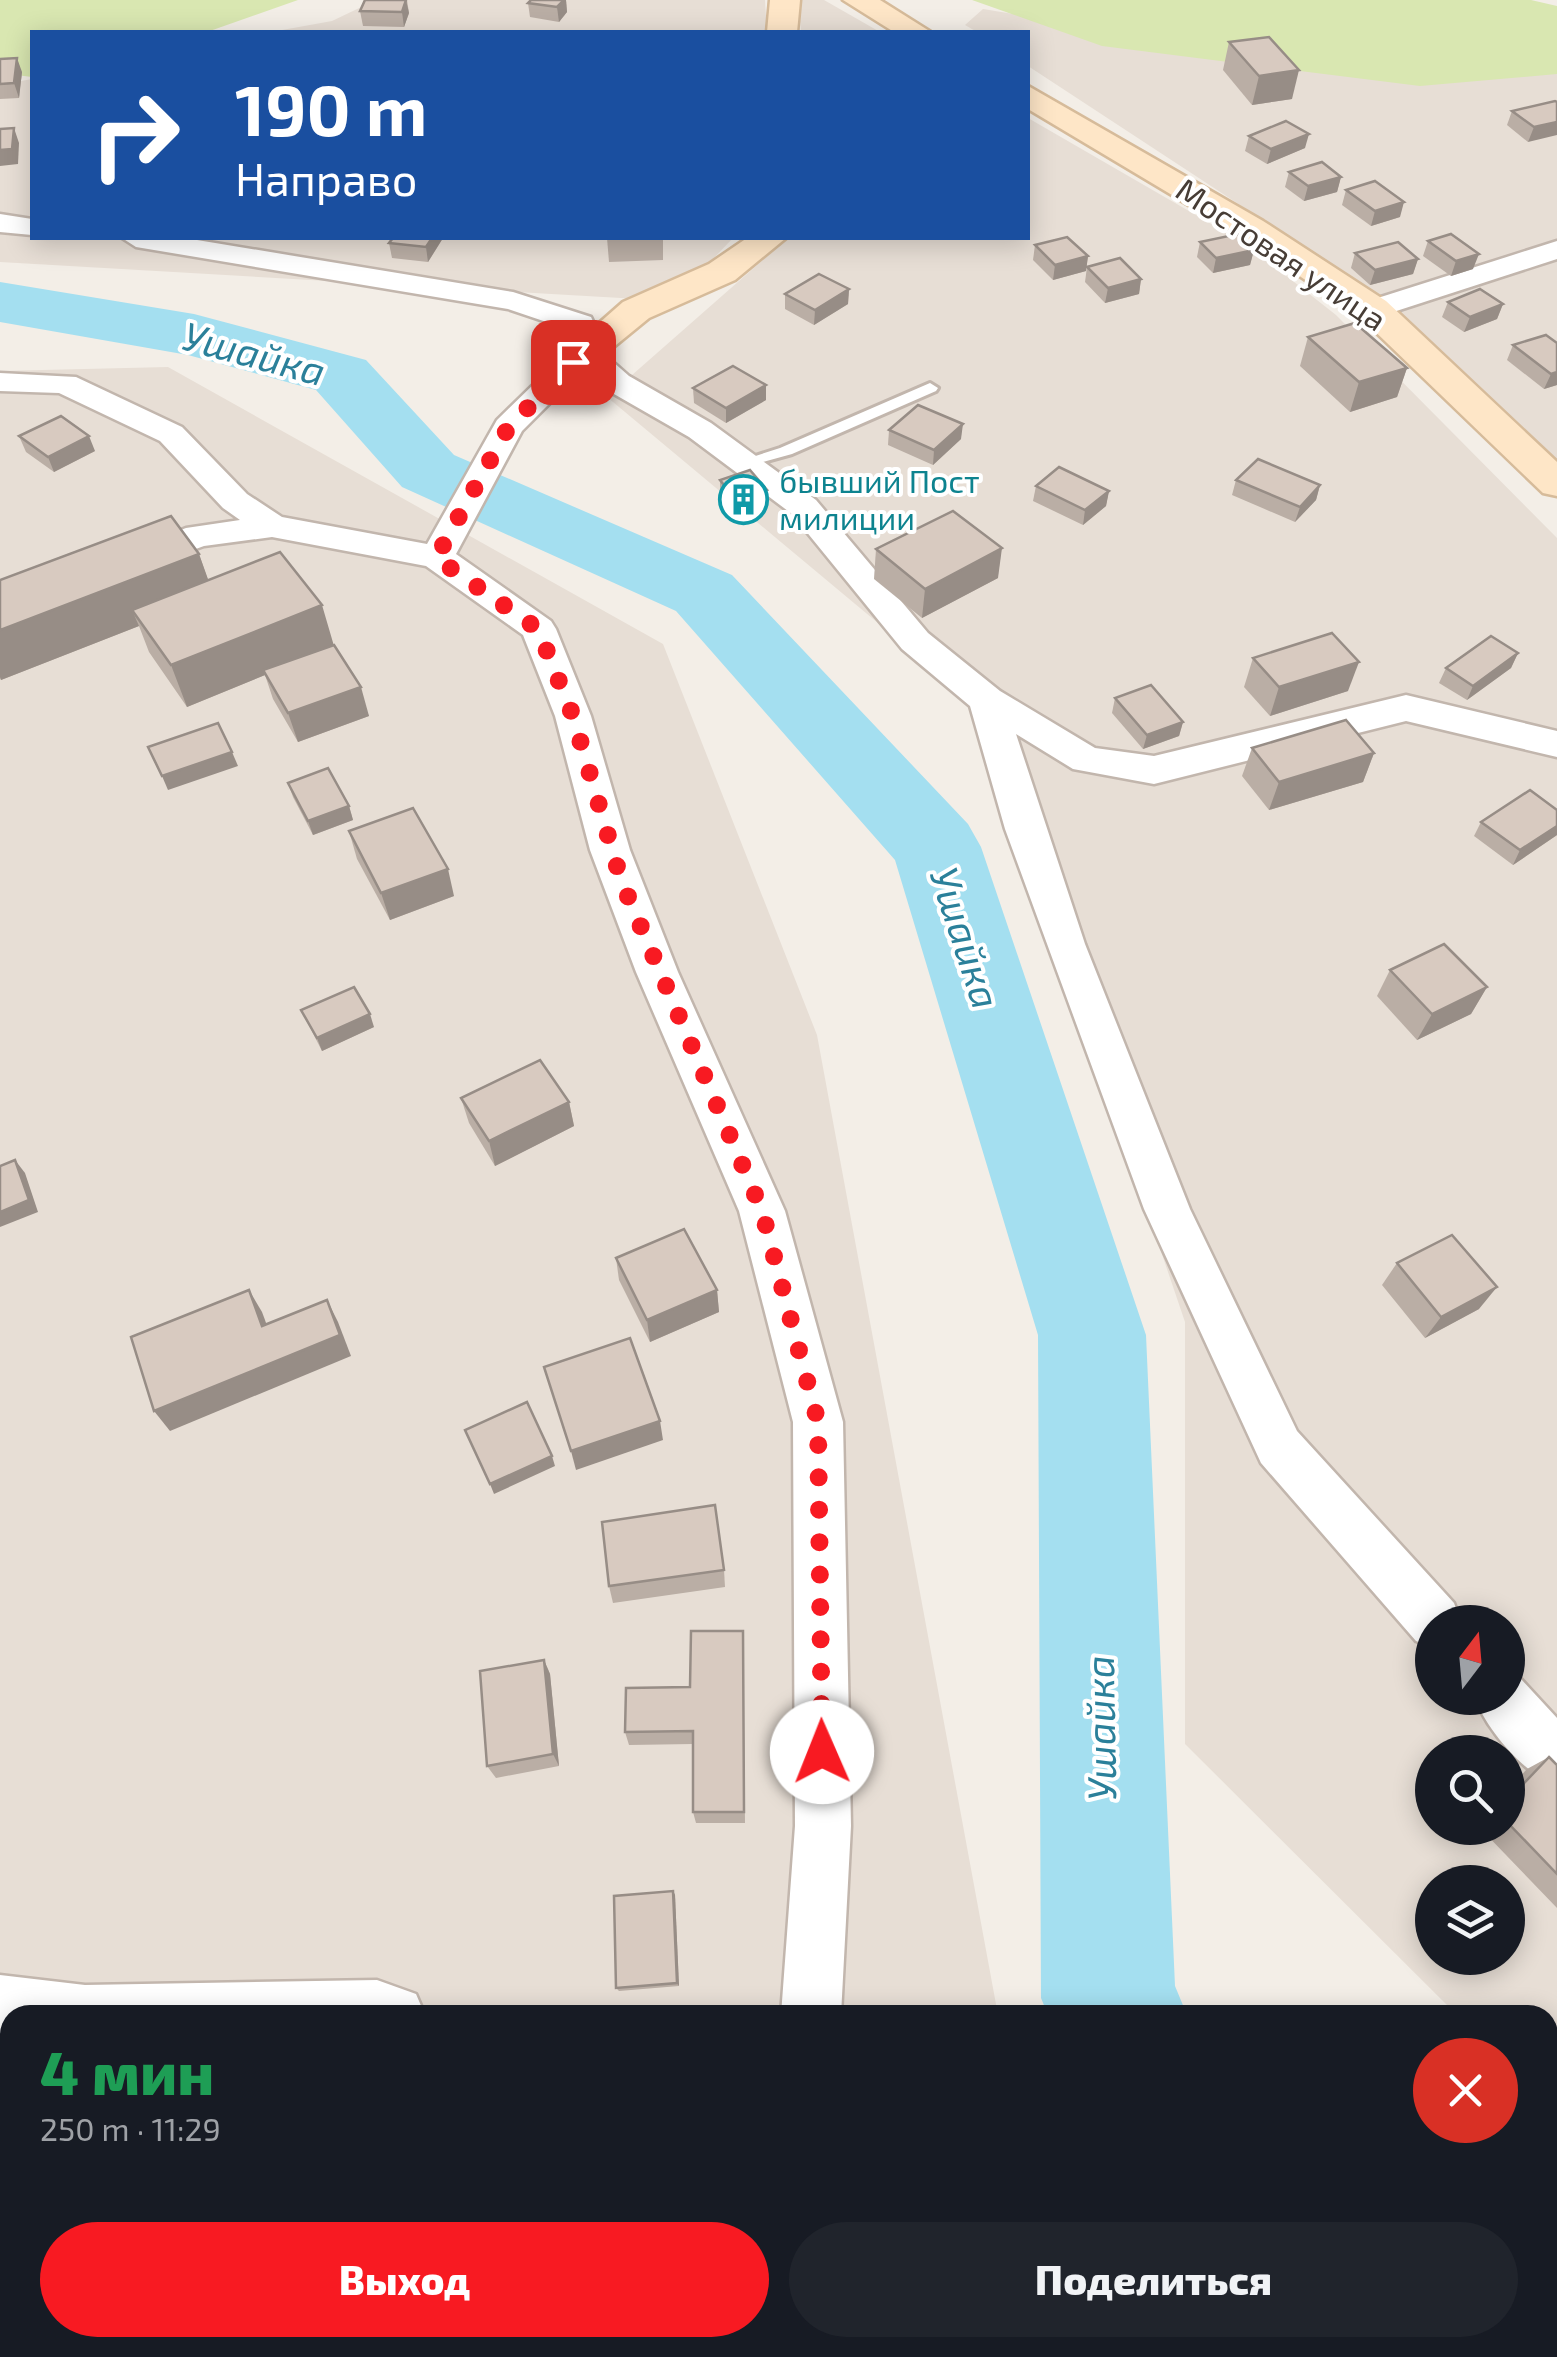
<!DOCTYPE html>
<html lang="ru">
<head>
<meta charset="utf-8">
<style>
  body { margin:0; font-family:"Exo 2",sans-serif; background:#20242c; color:#f1f3f6; height:100vh; display:flex; flex-direction:column; font-size:38px; white-space:nowrap }
  * { box-sizing:border-box; margin:0 }
  p { font-size:32px; color:#9ea1a6 }
  .icon { flex:none; width:55px; height:55px; fill:none; stroke:currentColor; stroke-width:2; stroke-linecap:round; stroke-linejoin:round }
  .map { position:relative; flex:1; overflow:hidden }
  .side { position:absolute; left:0px; top:2005px; width:1558px; height:352px; display:flex; flex-direction:column; background:#171b24; border-radius:30px 30px 0 0; box-shadow:0 5px 25px #0003 }
  .side>* { flex:none }
  .banner { position:absolute; left:30px; top:30px; width:1000px; height:210px; border-radius:0px; box-shadow:0 5px 25px #0003; background:#1a4fa0; color:#fff; overflow:hidden }
  .needle { width:65px; rotate:16deg }
  .tools { position:absolute; left:1415px; top:1605px; display:grid; gap:20px }
  .tools a { display:grid; place-items:center; width:110px; height:110px; border-radius:50%; background:#171b24; box-shadow:0 5px 25px #0003; font-size:50px }
  .pin { position:absolute; display:grid; place-items:center; width:85px; height:85px; color:#fff; margin:-42px; border-radius:20px; box-shadow:0 5px 15px #0006 }
  .me { position:absolute; width:110px; margin:-55px; rotate:359deg; stroke-linejoin:round; filter:drop-shadow(0 0 8px #0008) }
  .turn { display:flex; align-items:center; gap:35px; height:210px; padding:0 40px; font-size:45px }
  .turn .icon { width:130px; height:130px; stroke-width:2.5 }
  .turn b { display:block; font-size:70px; line-height:85px }
  .round { display:grid; place-items:center; flex:none; width:105px; height:105px; border-radius:52px; background:#20242c }
  .head { display:flex; align-items:center; justify-content:space-between; height:170px; padding:0 40px }
  h1 { font-size:60px; font-weight:800; line-height:75px; color:#1e9e55 }
  .cta { display:flex; gap:20px; margin-top:auto; padding:20px 40px }
  .cta a { flex:1; height:115px; border-radius:60px; background:#f81a22; color:#fff; font-size:40px; font-weight:800; line-height:115px; text-align:center }
  .cta a+a { background:#20242c; color:#f1f3f6 }
  .map>svg:first-child { display:block }
</style>
</head>
<body>
<div class="map">
<svg width="1557" height="2357" viewBox="0 0 1557 2357">
  <rect width="100%" height="100%" fill="#f3eee7"/>
  <g fill="#e7ded5" fill-rule="evenodd">
    <polygon points="376,0 765,0 767,32 271,32 332,21"/>
    <polygon points="798,0 824,0 880,32 801,32"/>
    <polygon points="983,9 1353,69 1557,64 1557,465 1371,291 1028,66 1028,32 977,32 965,25"/>
    <polygon points="32,79 32,238 733,238 673,301 0,262 0,85"/>
    <path d="M1028 118 1246 244 1336 315 1557 538V2114L1548 2105V2015H1457L1185 1744V1322L975 704 607 397 788 238H1028ZM1432 1622H1508V1698H1432ZM1432 1752H1508V1828H1432ZM1432 1882H1508V1958H1432Z"/>
    <polygon points="168,367 663,644 817,1035 998,2015 10,2015 10,2348 1183,2348 1189,2357 0,2357 0,371"/>
  </g>
  <g fill="#d9e7b1">
    <polygon points="0,0 298,0 207,32 32,32 32,77 0,73"/>
    <polygon points="972,0 1531,0 1557,6 1557,74 1420,86 1102,46"/>
  </g>
  <g fill="none" stroke-linecap="round" stroke-linejoin="round">
    <g fill="#a4dff0" fill-rule="evenodd">
      <polygon points="0,282 194,314 366,360 454,455 732,575 968,824 981,847 1146,1335 1175,1986 1187,2015 1048,2015 1041,1998 1038,1335 895,860 676,611 402,487 316,390 188,355 0,322"/>
      <polygon points="1264,2348 1415,2348 1419,2357 1267,2357"/>
    </g>
    <defs>
      <polygon id="lane" points="930,383 938,388 936,391 792,454 745,467 737,462 780,448"/>
      <g id="street">
        <polygon points="0,214 32,219 32,235 0,232"/>
        <polygon points="122,238 185,238 513,292 591,317 612,361 629,376 711,423 816,500 928,633 1000,691 1095,748 1154,756 1406,695 1557,731 1557,757 1406,721 1154,784 1073,769 1016,734 1085,944 1190,1209 1297,1431 1454,1603 1461,1622 1432,1622 1432,1647 1416,1641 1261,1463 1144,1209 1005,829 970,706 902,649 792,514 689,437 607,390 585,368 522,431 456,554 551,621 556,629 591,716 630,850 678,972 785,1211 843,1422 851,1826 841,2015 781,2015 795,1826 793,1422 739,1211 636,972 590,850 555,716 523,635 426,566 272,537 204,546 133,572 121,569 116,561 121,553 186,528 240,520 223,508 160,441 59,393 0,391 0,373 76,377 182,427 247,494 282,517 427,544 497,420 574,345 567,329 508,309 136,247"/>
        <polygon points="1557,241 1557,259 1384,315 1362,315 1358,309 1362,303"/>
        <path d="M1508 1673 1521 1679 1557 1718V1787C1524 1773 1487 1731 1475 1698H1508Z"/>
        <polygon points="0,1975 85,1985 377,1980 416,1994 425,2015 10,2015 10,2036 0,2035"/>
        <polygon points="10,2183 10,2270 0,2274 0,2188"/>
        <polygon points="899,2348 968,2348 972,2357 903,2357"/>
      </g>
      <g id="secondary">
        <polygon points="770,0 800,0 797,32 767,32"/>
        <polygon points="843,0 880,0 931,32 894,32"/>
        <polygon points="1028,86 1263,221 1386,301 1557,462 1557,496 1543,493 1360,317 1239,235 1028,109"/>
        <polygon points="747,238 786,238 735,280 649,318 605,354 579,354 573,346 623,302 709,264"/>
      </g>
    </defs>
    <use href="#lane" stroke="#c2b6ad" stroke-width="6"/>
    <use href="#street" stroke="#c2b6ad" stroke-width="5"/>
    <use href="#secondary" stroke="#d6bb9a" stroke-width="5"/>
    <use href="#lane" fill="#fff" fill-rule="evenodd"/>
    <use href="#street" fill="#fff" fill-rule="evenodd"/>
    <use href="#secondary" fill="#fee6c7" fill-rule="evenodd"/>
  </g>
  <g fill="#baaea5">
    <polygon points="365,0 407,0 409,13 404,27 363,26 360,11"/>
    <polygon points="531,0 566,0 567,12 559,22 530,17 528,3"/>
    <polygon points="1229,42 1292,99 1252,105 1223,70"/>
    <polygon points="0,59 22,72 19,98 0,99"/>
    <polygon points="1555,101 1528,142 1507,125 1512,111"/>
    <polygon points="1249,136 1305,148 1267,164 1245,151"/>
    <polygon points="1289,172 1341,177 1337,192 1304,201 1285,187"/>
    <polygon points="1346,190 1400,217 1371,226 1342,205"/>
    <polygon points="393,238 443,238 428,262 392,258 389,243"/>
    <polygon points="607,238 663,238 663,260 609,262"/>
    <polygon points="1428,241 1473,269 1451,276 1423,256"/>
    <polygon points="1200,242 1254,250 1250,265 1213,273 1197,257"/>
    <polygon points="1035,245 1088,256 1086,271 1053,280 1033,260"/>
    <polygon points="1355,253 1418,259 1413,274 1370,285 1351,268"/>
    <polygon points="1087,267 1141,279 1139,294 1105,303 1085,282"/>
    <polygon points="849,289 848,304 814,325 785,309 785,294"/>
    <polygon points="1448,302 1503,304 1497,319 1464,332 1442,317"/>
    <polygon points="1308,337 1407,368 1397,397 1350,412 1300,366"/>
    <polygon points="1557,343 1557,385 1544,389 1507,360 1513,345"/>
    <polygon points="693,388 766,400 726,423 694,403"/>
    <polygon points="889,430 961,439 933,465 888,445"/>
    <polygon points="19,436 95,451 54,472 26,452"/>
    <polygon points="720,480 767,505 737,515 720,495"/>
    <polygon points="1236,480 1320,485 1316,500 1295,522 1232,495"/>
    <polygon points="1036,486 1109,491 1106,506 1083,525 1033,501"/>
    <polygon points="876,549 998,578 922,618 874,579"/>
    <polygon points="199,554 208,580 334,645 369,716 298,742 273,699 265,675 187,707 149,652 139,626 1,680 0,678 0,580"/>
    <polygon points="1518,653 1511,668 1467,700 1439,683 1446,668"/>
    <polygon points="1253,658 1348,691 1270,716 1244,687"/>
    <polygon points="1115,698 1183,722 1179,736 1143,749 1112,713"/>
    <polygon points="1252,748 1374,753 1363,782 1269,810 1242,776"/>
    <polygon points="288,783 349,806 353,820 313,835 293,797"/>
    <polygon points="1557,810 1557,835 1513,865 1474,836 1481,822"/>
    <polygon points="349,831 454,896 390,920 357,859"/>
    <polygon points="1390,970 1487,987 1471,1014 1417,1040 1377,996"/>
    <polygon points="301,1010 374,1027 322,1051"/>
    <polygon points="461,1098 569,1102 574,1126 495,1166 469,1123"/>
    <polygon points="616,1258 717,1290 719,1312 650,1342 619,1280"/>
    <polygon points="1397,1263 1479,1309 1425,1338 1382,1285"/>
    <polygon points="724,1570 725,1587 613,1603 609,1586"/>
    <polygon points="743,1631 745,1823 696,1823 693,1812 693,1744 629,1745 625,1732 690,1687"/>
    <polygon points="544,1660 550,1674 559,1766 496,1778 487,1766"/>
    <polygon points="1549,1757 1557,1765 1557,1908 1480,1828 1508,1828 1508,1790 1527,1769"/>
    <polygon points="673,1891 675,1895 679,1986 619,1991 616,1988"/>
  </g>
  <g fill="#978d86">
    <polygon points="406,0 409,13 404,27 402,12"/>
    <polygon points="564,0 566,0 567,12 559,22 557,7"/>
    <polygon points="17,58 22,72 19,98 14,83"/>
    <polygon points="1299,70 1292,99 1252,105 1259,76"/>
    <polygon points="1557,122 1557,135 1528,142 1534,127"/>
    <polygon points="14,128 19,143 18,164 0,166 0,150"/>
    <polygon points="1309,134 1305,148 1267,164 1271,149"/>
    <polygon points="1341,177 1337,192 1304,201 1308,186"/>
    <polygon points="1404,202 1400,217 1371,226 1375,211"/>
    <polygon points="432,238 443,238 428,262 426,247"/>
    <polygon points="1254,250 1250,265 1213,273 1216,258"/>
    <polygon points="1479,254 1473,269 1451,276 1456,261"/>
    <polygon points="1088,256 1086,271 1053,280 1055,265"/>
    <polygon points="1418,259 1413,274 1370,285 1375,270"/>
    <polygon points="1141,279 1139,294 1105,303 1108,288"/>
    <polygon points="849,289 848,304 814,325 815,310"/>
    <polygon points="1503,304 1497,319 1464,332 1470,317"/>
    <polygon points="1407,368 1397,397 1350,412 1359,382"/>
    <polygon points="1557,372 1557,385 1544,389 1551,374"/>
    <polygon points="766,385 766,400 726,423 726,408"/>
    <polygon points="963,424 961,439 933,465 934,450"/>
    <polygon points="89,436 95,451 54,472 48,457"/>
    <polygon points="1320,485 1316,500 1295,522 1300,507"/>
    <polygon points="767,490 767,505 737,515 736,500"/>
    <polygon points="1109,491 1106,506 1083,525 1085,510"/>
    <polygon points="1002,548 998,578 922,618 925,589"/>
    <polygon points="199,554 214,596 132,610 139,626 1,680 0,677 0,630"/>
    <polygon points="322,605 334,646 263,670 265,675 187,707 171,665"/>
    <polygon points="1518,653 1511,668 1467,700 1473,686"/>
    <polygon points="1359,662 1348,691 1270,716 1279,687"/>
    <polygon points="361,687 369,716 298,742 288,713"/>
    <polygon points="1183,722 1179,736 1143,749 1147,735"/>
    <polygon points="232,752 238,766 168,790 162,776"/>
    <polygon points="1374,753 1363,782 1269,810 1279,782"/>
    <polygon points="349,806 353,820 313,835 308,821"/>
    <polygon points="1557,826 1557,835 1513,865 1520,850"/>
    <polygon points="448,869 454,896 390,920 381,893"/>
    <polygon points="1487,987 1471,1014 1417,1040 1432,1014"/>
    <polygon points="370,1014 374,1027 322,1051 317,1038"/>
    <polygon points="569,1102 574,1126 495,1166 489,1141"/>
    <polygon points="15,1160 25,1173 38,1212 0,1227 0,1212"/>
    <polygon points="1497,1287 1479,1309 1425,1338 1441,1317"/>
    <polygon points="249,1290 262,1312 275,1347 262,1326"/>
    <polygon points="717,1290 719,1312 650,1342 647,1320"/>
    <polygon points="327,1300 338,1322 351,1356 170,1431 154,1411"/>
    <polygon points="660,1421 663,1440 576,1470 571,1451"/>
    <polygon points="552,1456 555,1466 494,1494 490,1484"/>
    <polygon points="544,1660 550,1674 559,1766 553,1754"/>
    <polygon points="673,1891 675,1895 679,1986 677,1983"/>
    <polygon points="70,2348 92,2348 89,2357 67,2357"/>
  </g>
  <g fill="#d8cac0" stroke="#978d86" stroke-width="2.5">
    <polygon points="365,0 406,0 402,12 360,11"/>
    <polygon points="531,0 564,0 557,7 528,3"/>
    <polygon points="1269,37 1299,70 1259,76 1229,42"/>
    <polygon points="17,58 14,83 0,84 0,59"/>
    <polygon points="1555,101 1557,102 1557,122 1534,127 1512,111"/>
    <polygon points="1286,121 1309,134 1271,149 1249,136"/>
    <polygon points="14,128 12,149 0,150 0,129"/>
    <polygon points="1322,162 1341,177 1308,186 1289,172"/>
    <polygon points="1375,181 1404,202 1375,211 1346,190"/>
    <polygon points="1238,234 1254,250 1216,258 1200,242"/>
    <polygon points="1451,234 1479,254 1456,261 1428,241"/>
    <polygon points="1067,237 1088,256 1055,265 1035,245"/>
    <polygon points="393,238 432,238 426,247 389,243"/>
    <polygon points="1398,242 1418,259 1375,270 1355,253"/>
    <polygon points="1120,258 1141,279 1108,288 1087,267"/>
    <polygon points="819,274 849,289 815,310 785,294"/>
    <polygon points="1480,289 1503,304 1470,317 1448,302"/>
    <polygon points="1355,323 1407,368 1359,382 1308,337"/>
    <polygon points="1546,335 1557,343 1557,372 1551,374 1513,345"/>
    <polygon points="733,366 766,385 726,408 693,388"/>
    <polygon points="918,405 963,424 934,450 889,430"/>
    <polygon points="61,416 89,436 48,457 19,436"/>
    <polygon points="1258,459 1320,485 1300,507 1236,480"/>
    <polygon points="1059,467 1109,491 1085,510 1036,486"/>
    <polygon points="750,470 767,490 736,500 720,480"/>
    <polygon points="953,511 1002,548 925,589 876,549"/>
    <polygon points="171,516 199,554 0,630 0,580"/>
    <polygon points="280,552 322,605 171,665 132,610"/>
    <polygon points="1332,633 1359,662 1279,687 1253,658"/>
    <polygon points="1491,636 1518,653 1473,686 1446,668"/>
    <polygon points="334,645 361,687 288,713 263,670"/>
    <polygon points="1151,685 1183,722 1147,735 1115,698"/>
    <polygon points="1346,720 1374,753 1279,782 1252,748"/>
    <polygon points="218,723 232,752 162,776 148,747"/>
    <polygon points="328,768 349,806 308,821 288,783"/>
    <polygon points="1530,790 1557,810 1557,826 1520,850 1481,822"/>
    <polygon points="413,808 448,869 381,893 349,831"/>
    <polygon points="1444,944 1487,987 1432,1014 1390,970"/>
    <polygon points="354,987 370,1014 317,1038 301,1010"/>
    <polygon points="540,1060 569,1102 489,1141 461,1098"/>
    <polygon points="15,1160 29,1200 0,1212 0,1166"/>
    <polygon points="684,1229 717,1290 647,1320 616,1258"/>
    <polygon points="1452,1235 1497,1287 1441,1317 1397,1263"/>
    <polygon points="249,1290 262,1326 327,1300 340,1335 154,1411 131,1337"/>
    <polygon points="630,1338 660,1421 571,1451 544,1367"/>
    <polygon points="527,1402 552,1456 490,1484 465,1430"/>
    <polygon points="715,1505 724,1570 609,1586 602,1522"/>
    <polygon points="691,1631 743,1631 744,1812 693,1812 693,1731 625,1732 626,1688 690,1687"/>
    <polygon points="544,1660 553,1754 487,1766 480,1671"/>
    <polygon points="1549,1757 1557,1765 1557,1874 1508,1823 1508,1800"/>
    <polygon points="673,1891 677,1983 616,1988 614,1896"/>
    <polygon points="0,2249 10,2251 10,2348 70,2348 67,2357 0,2357"/>
    <polygon points="710,2348 725,2348 717,2357"/>
  </g>
  <g fill="none" stroke-linecap="round" stroke-linejoin="round">
    <polyline stroke="#f81a22" stroke-width="18" stroke-dasharray="0 32.4" points="573,362 508,428 436,558 538,629 573,716 621,880 762,1211 818,1422 822,1752"/>
  </g>
  <defs>
    <symbol id="building-ring" viewBox="-11 -11 22 22"><circle r="9.5" fill="#fff" stroke="#0f9aa8" stroke-width="1.5"/><path d="M-4-6H4V6H1V3H-1V6H-4ZM-2.5-4.3h1.7v1.8h-1.7ZM.8-4.3h1.7v1.8H.8ZM-2.5-1h1.7V.8h-1.7ZM.8-1h1.7V.8H.8Z" fill="#0f9aa8"/></symbol>
  </defs>
  <g fill-rule="evenodd">
    <use href="#building-ring" x="716" y="472" width="55" height="55"/>
  </g>
  <g text-anchor="middle" stroke-width="8" stroke-linejoin="round" paint-order="stroke">
    <g font-size="32" fill="#473d36" stroke="#fff">
      <text transform="translate(1281 255) rotate(34)" y="11">Мостовая улица</text>
    </g>
    <g font-size="32" fill="#0d838f" stroke="#fff" text-anchor="start">
      <text x="779" y="493">бывший Пост<tspan x="779" dy="37">милиции</tspan></text>
    </g>
    <g font-size="40" font-style="italic" fill="#2b809a" stroke="#fff">
      <text transform="translate(254 354) rotate(15)" y="14">Ушайка</text>
      <text transform="translate(965 938) rotate(72)" y="14">Ушайка</text>
      <text transform="translate(1101 1728) rotate(-91)" y="14">Ушайка</text>
    </g>
  </g>
</svg>
<div class="tools">
<a><svg class="needle" viewBox="-14 -14 28 28"><path d="M0-13l5 13h-10z" fill="#e53935"/><path d="M0 13l5-13h-10z" fill="#9ea1a6"/></svg></a>
<a><svg class="icon" aria-label="search" viewBox="0 0 24 24"><circle cx="10" cy="10" r="6"/><path d="M15 15l6 6"/></svg></a>
<a><svg class="icon" aria-label="layers" viewBox="0 0 24 24"><path d="M12 4l9 5-9 5-9-5zM3 14l9 5 9-5"/></svg></a>
</div>
<div class="pin" style="left:573px;top:362px;background:#d93025"><svg class="icon" aria-label="arrive" viewBox="0 0 24 24"><path d="M6 21V4h12l-3 4 3 4H6"/></svg></div>
<svg class="me" style="left:822px;top:1752px" viewBox="-20 -20 40 40"><circle r="19" fill="#fff"/><path d="M0-13L10 11 0 6-10 11z" fill="#f81a22"/></svg>
<div class="banner">
<div class="turn"><svg class="icon" aria-label="right" viewBox="0 0 24 24"><path d="M7 20v-9h11M14 6l5 5-5 5"/></svg><div><b>190 m</b>Направо</div></div>
</div>
<section class="side">
<div class="head"><div><h1>4 мин</h1><p>250 m · 11:29</p></div><a class="round" style="background:#d93025;color:#fff"><svg class="icon" aria-label="close" viewBox="0 0 24 24"><path d="M6 6l12 12M18 6L6 18"/></svg></a></div>
<div class="cta"><a>Выход</a><a>Поделиться</a></div>
</section>
</div>
</body>
</html>
